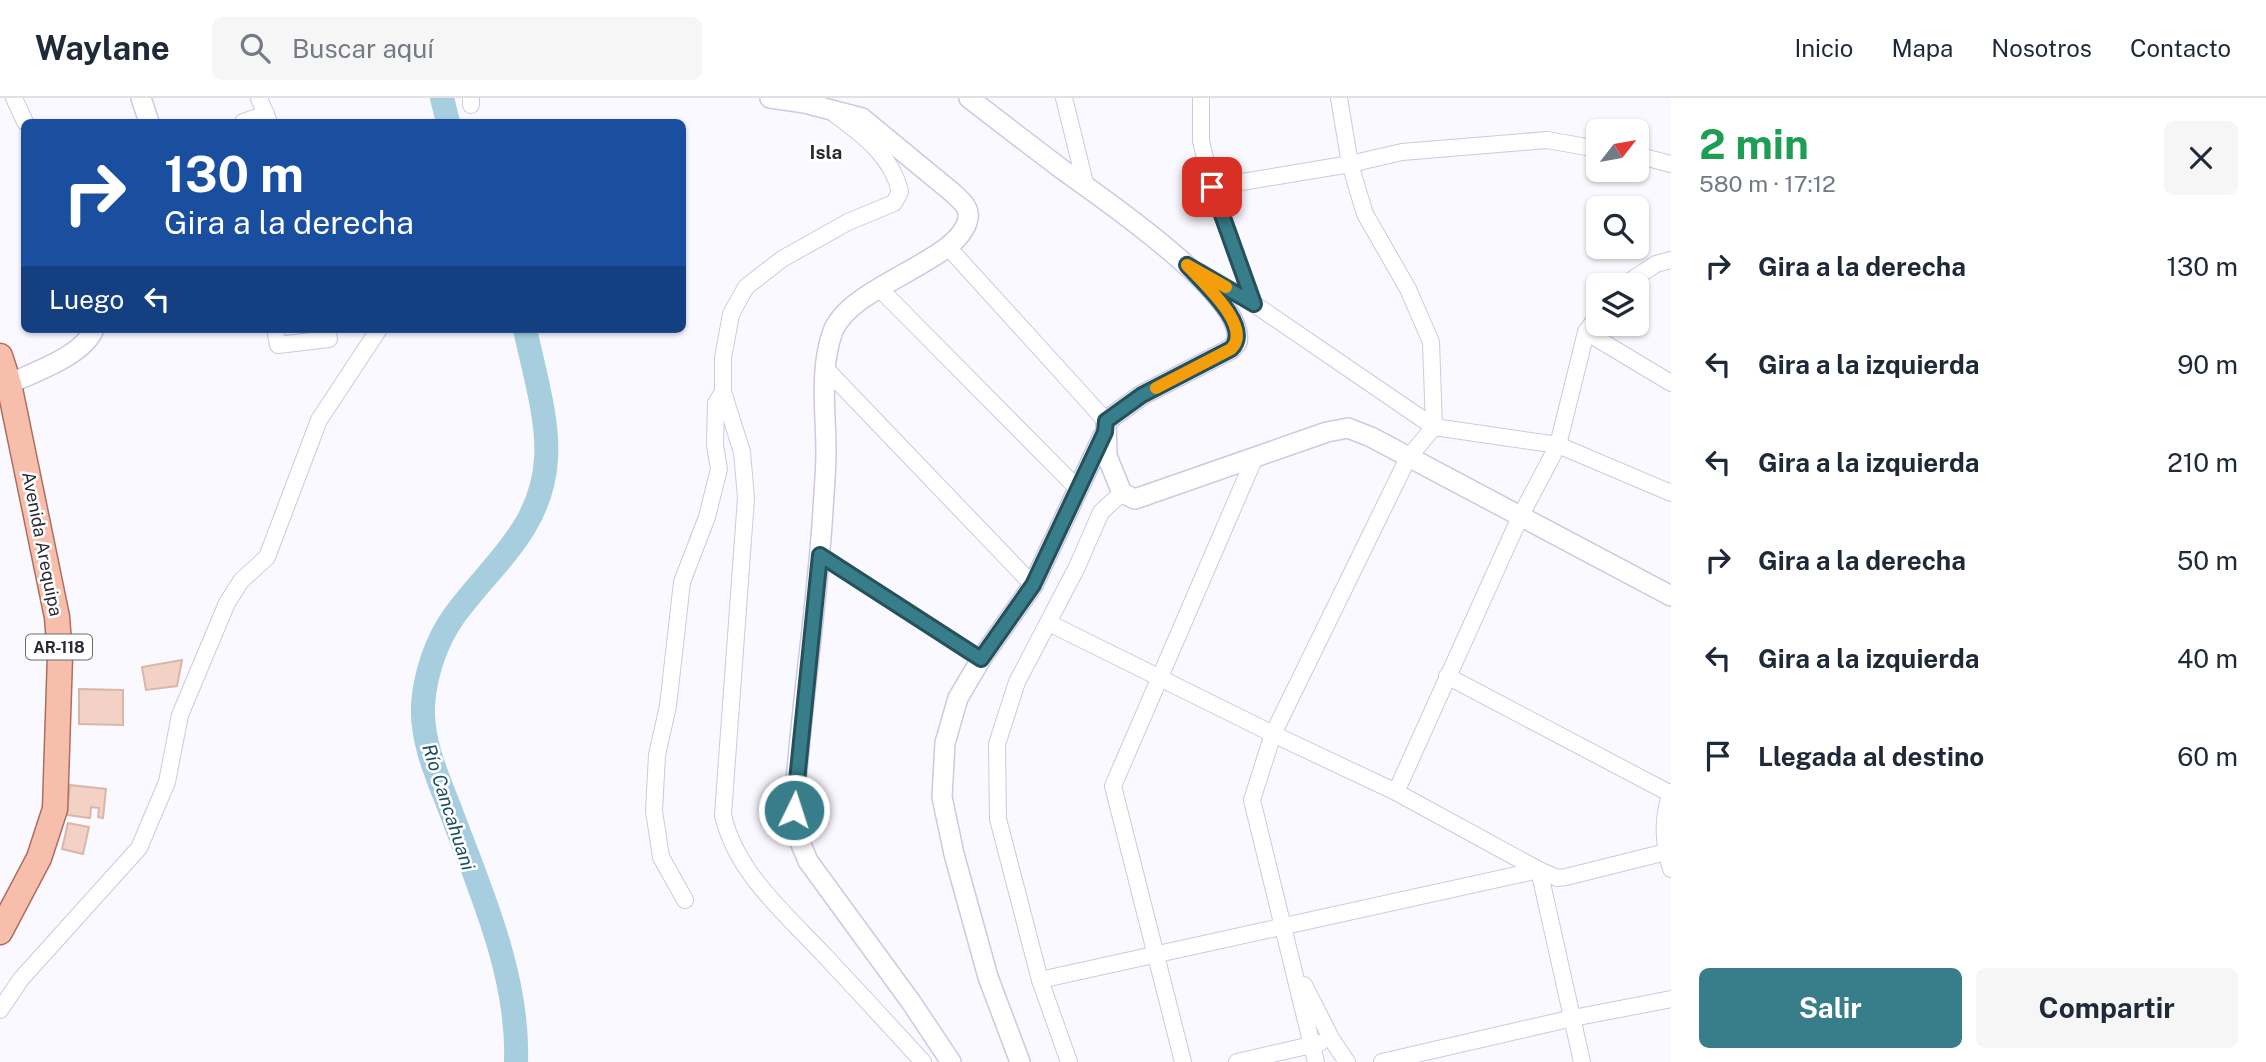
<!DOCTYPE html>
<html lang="es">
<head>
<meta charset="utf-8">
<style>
  body { margin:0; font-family:"Public Sans",sans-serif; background:#f6f6f7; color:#1f2937; height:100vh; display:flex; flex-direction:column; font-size:26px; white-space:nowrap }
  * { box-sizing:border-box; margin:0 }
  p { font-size:23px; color:#747a83 }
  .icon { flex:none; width:38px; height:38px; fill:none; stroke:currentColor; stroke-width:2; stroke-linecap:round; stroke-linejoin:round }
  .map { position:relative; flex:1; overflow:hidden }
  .panel { display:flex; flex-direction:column; background:#fff; width:595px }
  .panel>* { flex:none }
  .hud { position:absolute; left:21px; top:21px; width:665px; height:214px; border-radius:10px; box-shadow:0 2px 5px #0004; background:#1a4fa0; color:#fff; overflow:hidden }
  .needle { width:46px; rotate:59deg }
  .controls { position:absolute; left:1586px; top:21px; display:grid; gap:14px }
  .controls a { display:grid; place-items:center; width:63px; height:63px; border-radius:10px; background:#fff; box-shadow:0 2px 5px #0004; font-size:35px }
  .pin { position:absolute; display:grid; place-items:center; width:60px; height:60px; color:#fff; margin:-30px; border-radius:14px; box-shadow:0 4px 10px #0006 }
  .me { position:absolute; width:77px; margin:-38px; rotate:4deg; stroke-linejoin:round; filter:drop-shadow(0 0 5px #0008) }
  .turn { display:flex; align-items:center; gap:24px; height:147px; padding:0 28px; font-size:32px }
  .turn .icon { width:91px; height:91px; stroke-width:2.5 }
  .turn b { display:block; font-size:49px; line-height:60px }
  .then { display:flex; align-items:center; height:66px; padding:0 28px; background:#0003; gap:14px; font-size:26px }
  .round { display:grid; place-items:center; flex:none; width:74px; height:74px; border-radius:10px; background:#f6f6f7 }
  .head { display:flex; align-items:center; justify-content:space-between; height:119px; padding:0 28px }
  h1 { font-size:42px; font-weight:700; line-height:52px; color:#1e9e55 }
  .cta { display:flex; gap:14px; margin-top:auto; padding:14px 28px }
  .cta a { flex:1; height:80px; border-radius:10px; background:#377d8a; color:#fff; font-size:28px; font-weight:700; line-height:80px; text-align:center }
  .cta a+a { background:#f6f6f7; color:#1f2937 }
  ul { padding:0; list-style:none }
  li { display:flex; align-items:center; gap:21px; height:98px; padding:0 28px }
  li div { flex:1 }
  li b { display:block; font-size:26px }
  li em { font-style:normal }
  header { display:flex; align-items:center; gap:42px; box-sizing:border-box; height:98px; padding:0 35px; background:#fff; border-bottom:2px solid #e0e1e3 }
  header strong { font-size:33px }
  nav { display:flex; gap:38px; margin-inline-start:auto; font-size:24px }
  .search { width:490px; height:63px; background:#f6f6f7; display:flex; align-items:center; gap:18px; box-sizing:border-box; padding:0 24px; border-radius:10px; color:#747a83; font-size:26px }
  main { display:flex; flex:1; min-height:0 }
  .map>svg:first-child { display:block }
</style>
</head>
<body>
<header>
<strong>Waylane</strong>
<div class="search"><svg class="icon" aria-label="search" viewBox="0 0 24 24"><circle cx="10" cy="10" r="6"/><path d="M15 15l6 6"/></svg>Buscar aquí</div>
<nav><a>Inicio</a><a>Mapa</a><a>Nosotros</a><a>Contacto</a></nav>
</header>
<main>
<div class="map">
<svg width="1671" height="964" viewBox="0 0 1671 964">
  <rect width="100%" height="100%" fill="#faf9ff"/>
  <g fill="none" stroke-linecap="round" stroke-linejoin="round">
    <g stroke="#a6cedf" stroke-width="24">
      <polyline points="442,0 448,24"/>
      <path d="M516 964C519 880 482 796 453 719 440 684 421 646 423 607 425 577 436 543 454 518 491 467 542 431 546 361 549 322 533 270 525 231"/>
    </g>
  </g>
  <g fill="#f3d2c5" stroke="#d7b7aa" stroke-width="2">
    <polygon points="182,562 177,588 146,592 142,569"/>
    <polygon points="79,591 123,592 123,627 79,626"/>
    <polygon points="70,687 106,691 103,720 98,719 99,710 91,709 90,720 67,717"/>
    <polygon points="68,725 89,729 83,756 62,751"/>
  </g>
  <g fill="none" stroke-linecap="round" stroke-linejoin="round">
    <defs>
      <g id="minor">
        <polyline points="14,0 25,24"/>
        <polyline points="259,0 269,24"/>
        <polyline points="471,0 471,7"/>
        <polyline points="1064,0 1086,89"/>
        <polyline points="1201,0 1201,43 1212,89 1254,206"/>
        <path d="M832 14C861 36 892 57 900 94L894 105 848 124 782 161 746 189 731 216 723 260V294L742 354 746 400 723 717C736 775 786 816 825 858 858 893 891 929 923 964"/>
        <polyline points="243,24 266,16"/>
        <polyline points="1636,57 1671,66"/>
        <polyline points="1212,89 1350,66 1402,54 1547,42 1598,51"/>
        <polyline points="947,148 1106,323"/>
        <polyline points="1200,174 1254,206 1434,329 1558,347 1671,395"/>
        <polyline points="1624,187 1656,166 1671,162"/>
        <polyline points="879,190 1079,392"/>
        <polyline points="275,231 278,247 329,241 327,231"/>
        <polyline points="1586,234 1671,285"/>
        <polyline points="825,270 1033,487"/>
        <polyline points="820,457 981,561"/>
        <polyline points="1049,525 1273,636 1396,694 1539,772 1557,780 1566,779 1666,754"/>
        <polyline points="1447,578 1671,696"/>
        <polyline points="1396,694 1520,419 1558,347 1586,234 1598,217"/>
        <path d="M1671 694C1662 721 1663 744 1671 771"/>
        <polyline points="1539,772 1582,964"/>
        <polyline points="685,802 661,759 654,713 657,657 668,608 682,484 707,419 719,371 715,347 716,305 723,294"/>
        <polyline points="1040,882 1539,772"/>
        <polyline points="1304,887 1332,942 1347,964"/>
        <polyline points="0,912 21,881 139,750 167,684 180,617 227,505 241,483 267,459 319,322 379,231"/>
        <polyline points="1069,964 1040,882 998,721 997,646 1017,584 1077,469 1101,414 1122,395"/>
        <polyline points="1183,964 1113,688 1255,359"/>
        <polyline points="1237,964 1320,945"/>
        <polyline points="1316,964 1252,702 1273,636 1408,360 1434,329 1431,244 1408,191 1365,116 1350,66 1339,0"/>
        <polyline points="1382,964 1573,920 1671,901"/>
      </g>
      <g id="tertiary">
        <polyline points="141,0 149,24"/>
        <path d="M770 0 805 5 862 20 953 95C960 102 970 109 968 120 962 163 852 186 833 233 819 271 826 315 826 354 826 373 824 393 823 412 817 513 800 612 794 712L798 739 808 763 911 904 951 964"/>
        <path d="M969 0C1000 24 1031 48 1063 72 1099 98 1246 197 1237 244L1231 251 1142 297 1106 323 1107 358 1122 395 1135 401 1327 334 1348 330 1371 339 1671 498"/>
        <path d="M9 286C34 274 83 258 94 231"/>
        <polyline points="1020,964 988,879 954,756 942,699 945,645 958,600 981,561 1033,487 1103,338"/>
      </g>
      <polyline id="primary" points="0,258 9,286 57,519 60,558 55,711 39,760 0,834"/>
    </defs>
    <use href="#minor" stroke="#cdc8e6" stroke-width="18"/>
    <use href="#tertiary" stroke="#cdc8e6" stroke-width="22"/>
    <use href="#primary" stroke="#ad6e5e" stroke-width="27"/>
    <use href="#minor" stroke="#fff" stroke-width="16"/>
    <use href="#tertiary" stroke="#fff" stroke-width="19"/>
    <use href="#primary" stroke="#f8beac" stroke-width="24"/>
  </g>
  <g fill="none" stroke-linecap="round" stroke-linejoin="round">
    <defs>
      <path id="route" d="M794 712 820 457 981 561 1033 487 1105 334 1106 323 1142 297 1231 251C1254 229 1202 184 1187 167L1254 206 1212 89"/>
    </defs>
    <use href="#route" stroke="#24515a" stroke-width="18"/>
    <use href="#route" stroke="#377d8a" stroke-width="12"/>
    <path stroke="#f59e0b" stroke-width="12" d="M1156 290 1231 251C1254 229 1202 184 1187 167L1226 189"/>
  </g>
  <g text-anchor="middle" stroke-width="5" stroke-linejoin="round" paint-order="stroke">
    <rect fill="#fff" stroke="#6b6971" stroke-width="2" x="26" y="536.5" width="66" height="25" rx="5"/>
    <g font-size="16" font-weight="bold" fill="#2b2934">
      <text x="59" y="555">AR-118</text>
    </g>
    <g font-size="18" fill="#2b2934" stroke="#fff">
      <text transform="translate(42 446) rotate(79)" y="6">Avenida Arequipa</text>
    </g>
    <g font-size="19" font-weight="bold" fill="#2b2934" stroke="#fff">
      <text x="826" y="61">Isla</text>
    </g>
    <g font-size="19" font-style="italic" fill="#1a4e61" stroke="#fff">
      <text transform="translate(449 709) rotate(72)" y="7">Río Cancahuani</text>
    </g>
  </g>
</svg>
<div class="controls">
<a><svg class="needle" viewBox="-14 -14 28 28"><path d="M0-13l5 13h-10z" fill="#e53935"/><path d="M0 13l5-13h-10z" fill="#747a83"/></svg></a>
<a><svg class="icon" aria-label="search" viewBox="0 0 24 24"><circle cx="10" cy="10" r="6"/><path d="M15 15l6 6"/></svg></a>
<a><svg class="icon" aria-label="layers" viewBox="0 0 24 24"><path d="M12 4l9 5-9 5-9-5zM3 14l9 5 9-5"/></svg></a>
</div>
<div class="pin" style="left:1212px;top:89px;background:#d93025"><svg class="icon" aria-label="arrive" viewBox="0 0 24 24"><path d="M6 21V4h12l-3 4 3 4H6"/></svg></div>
<svg class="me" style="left:794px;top:712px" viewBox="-20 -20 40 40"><circle r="17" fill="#377d8a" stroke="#fff" stroke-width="3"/><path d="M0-11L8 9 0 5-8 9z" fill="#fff"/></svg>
<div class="hud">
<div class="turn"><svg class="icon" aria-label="right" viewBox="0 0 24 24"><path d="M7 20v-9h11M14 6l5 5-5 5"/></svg><div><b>130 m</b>Gira a la derecha</div></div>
<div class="then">Luego<svg class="icon" aria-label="left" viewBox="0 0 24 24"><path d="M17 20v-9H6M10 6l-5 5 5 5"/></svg></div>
</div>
</div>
<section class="panel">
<div class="head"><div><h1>2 min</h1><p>580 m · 17:12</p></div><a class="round"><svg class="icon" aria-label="close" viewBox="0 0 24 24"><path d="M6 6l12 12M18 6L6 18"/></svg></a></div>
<ul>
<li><svg class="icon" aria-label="right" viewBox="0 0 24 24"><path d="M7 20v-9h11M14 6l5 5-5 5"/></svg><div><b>Gira a la derecha</b></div><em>130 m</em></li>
<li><svg class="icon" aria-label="left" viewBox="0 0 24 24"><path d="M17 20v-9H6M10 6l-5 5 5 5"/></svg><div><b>Gira a la izquierda</b></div><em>90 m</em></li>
<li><svg class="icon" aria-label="left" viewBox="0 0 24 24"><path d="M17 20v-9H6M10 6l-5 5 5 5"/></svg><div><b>Gira a la izquierda</b></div><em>210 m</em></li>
<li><svg class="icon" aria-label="right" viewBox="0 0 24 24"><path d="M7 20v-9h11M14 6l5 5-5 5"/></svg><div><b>Gira a la derecha</b></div><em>50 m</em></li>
<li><svg class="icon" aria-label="left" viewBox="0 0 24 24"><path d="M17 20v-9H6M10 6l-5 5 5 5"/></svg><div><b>Gira a la izquierda</b></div><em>40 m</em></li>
<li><svg class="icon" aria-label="arrive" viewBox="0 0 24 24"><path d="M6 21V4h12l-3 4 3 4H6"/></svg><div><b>Llegada al destino</b></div><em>60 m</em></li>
</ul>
<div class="cta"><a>Salir</a><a>Compartir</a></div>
</section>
</main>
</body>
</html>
